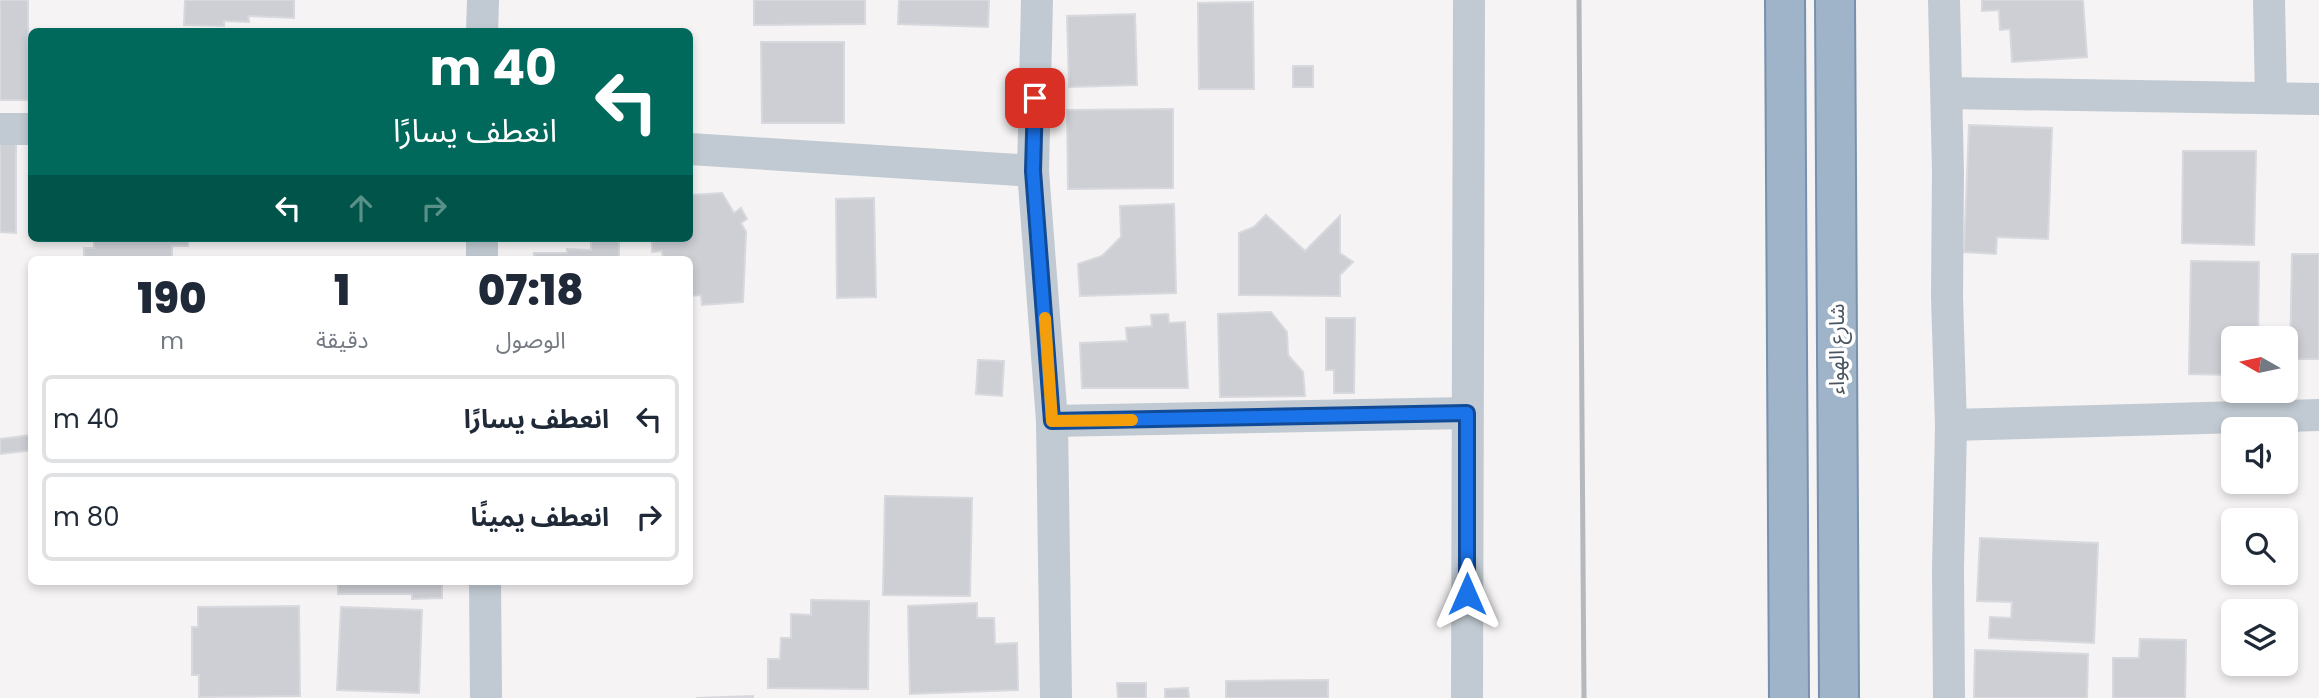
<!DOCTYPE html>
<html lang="ar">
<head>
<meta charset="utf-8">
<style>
  body { margin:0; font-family:Poppins,"Noto Sans Arabic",sans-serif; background:#f2f2f3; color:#1f2937; direction:rtl; height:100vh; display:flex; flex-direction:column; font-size:26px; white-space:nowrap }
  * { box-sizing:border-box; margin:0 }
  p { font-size:23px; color:#747a83 }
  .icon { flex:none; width:38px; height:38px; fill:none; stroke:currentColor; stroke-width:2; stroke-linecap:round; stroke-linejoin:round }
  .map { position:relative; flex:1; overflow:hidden; direction:ltr }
  .drawer { position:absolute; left:28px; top:256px; width:665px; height:329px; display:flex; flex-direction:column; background:#fff; border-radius:10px; box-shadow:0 4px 10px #0003; direction:rtl }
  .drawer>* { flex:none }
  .banner { position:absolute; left:28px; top:28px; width:665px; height:214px; border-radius:10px; box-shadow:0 4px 10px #0003; direction:rtl; background:#00695c; color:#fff; overflow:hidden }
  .needle { width:46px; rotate:279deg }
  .fabs { position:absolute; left:2221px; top:326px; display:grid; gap:14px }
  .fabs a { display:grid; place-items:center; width:77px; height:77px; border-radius:10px; background:#fff; box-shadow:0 4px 10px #0003; font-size:35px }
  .pin { position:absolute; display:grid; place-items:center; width:60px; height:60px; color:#fff; margin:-30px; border-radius:14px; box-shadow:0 4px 10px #0006 }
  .me { position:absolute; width:77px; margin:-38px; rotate:0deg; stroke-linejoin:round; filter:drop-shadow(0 0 5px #0008) }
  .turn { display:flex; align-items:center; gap:24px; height:147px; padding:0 21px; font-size:32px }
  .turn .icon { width:91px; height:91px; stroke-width:2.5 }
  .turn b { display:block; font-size:49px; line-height:60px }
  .lanes { display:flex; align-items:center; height:66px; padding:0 21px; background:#0003; justify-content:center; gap:35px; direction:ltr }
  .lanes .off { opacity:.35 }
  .eta { display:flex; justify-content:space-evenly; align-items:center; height:119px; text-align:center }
  .eta b { font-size:42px; font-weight:800; line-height:49px }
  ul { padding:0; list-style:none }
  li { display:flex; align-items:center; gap:21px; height:88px; margin:0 14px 10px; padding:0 7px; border:4px solid #e0e1e3; border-radius:10px }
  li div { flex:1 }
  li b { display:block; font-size:26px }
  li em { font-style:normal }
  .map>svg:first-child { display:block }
</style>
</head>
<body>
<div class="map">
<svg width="2319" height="698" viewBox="0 0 2319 698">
  <rect width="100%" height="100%" fill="#f5f3f3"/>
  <g fill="#cdcfd5" stroke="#d7d9de" stroke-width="2">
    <rect x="0" y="0" width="28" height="100"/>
    <polygon points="185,0 294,0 294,18 248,16 249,22 224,21 224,26 184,25"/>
    <polygon points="754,0 865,0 865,24 754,25"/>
    <polygon points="899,0 989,0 988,27 898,24"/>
    <polygon points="1982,0 2083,0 2087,57 2012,62 2010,29 2000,30 1999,10 1982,11"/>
    <polygon points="1253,2 1254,89 1199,89 1198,3"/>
    <polygon points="1135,14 1137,85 1069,87 1067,16"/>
    <polygon points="761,42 844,42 844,123 762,123"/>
    <rect x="1293" y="66" width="20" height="21"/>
    <polygon points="1173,109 1173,188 1068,189 1067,110"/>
    <polygon points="1969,125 2052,128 2048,239 1997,237 1996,254 1964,252"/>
    <polygon points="0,137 16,137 16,233 0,232"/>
    <polygon points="2183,151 2256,151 2254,245 2182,243"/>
    <polygon points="722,193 734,213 741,208 747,219 741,223 746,232 743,302 702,305 701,295 690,296 690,259 663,259 662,251 652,252 652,238 690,238 690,195"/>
    <polygon points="874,198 876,297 837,298 836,199"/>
    <polygon points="1174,204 1176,293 1080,296 1078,264 1102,256 1121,237 1120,206"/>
    <polygon points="1266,215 1305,251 1340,216 1340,253 1353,262 1340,275 1340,296 1239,295 1239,233 1254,227"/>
    <polygon points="94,238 188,238 188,246 172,246 172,259 84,259 84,248 94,248"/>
    <polygon points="591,238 619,238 619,259 534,259 534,253 567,253 567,249 591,250"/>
    <polygon points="2292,254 2319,254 2319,359 2290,359"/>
    <polygon points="2191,261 2259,262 2258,338 2233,338 2233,375 2189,374"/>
    <polygon points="1271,312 1287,332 1288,355 1303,372 1305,396 1220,397 1218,314"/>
    <polygon points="1168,314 1169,323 1185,322 1188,388 1082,388 1080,343 1127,341 1126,328 1152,326 1151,315"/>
    <polygon points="1326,318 1355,318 1354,393 1334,393 1334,370 1326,370"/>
    <polygon points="978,360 1004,361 1002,396 976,394"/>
    <polygon points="32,435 32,450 0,454 0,439"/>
    <polygon points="885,496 972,498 970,596 883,595"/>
    <polygon points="1980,538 2098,543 2094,643 1989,638 1990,617 2011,618 2012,602 1977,601"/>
    <polygon points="338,581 442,581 442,598 412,599 412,594 338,594"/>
    <polygon points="811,600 869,601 868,689 768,688 768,659 780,659 781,638 791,638 791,614 811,615"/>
    <polygon points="977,603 977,618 994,618 995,644 1017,643 1018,690 910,694 908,606"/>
    <polygon points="299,606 300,696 199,697 199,675 192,675 192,627 198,627 198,607"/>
    <polygon points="341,607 422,610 419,693 337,690"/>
    <polygon points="2140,639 2186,640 2185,698 2113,698 2113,658 2139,658"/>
    <polygon points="1975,650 2088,654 2087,698 1974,698"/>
    <polygon points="1328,680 1328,698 1226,698 1226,681"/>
    <polygon points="1117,683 1146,683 1146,698 1118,698"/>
    <polygon points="1188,688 1189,698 1165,698 1165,689"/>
    <polygon points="753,696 753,698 696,698"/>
  </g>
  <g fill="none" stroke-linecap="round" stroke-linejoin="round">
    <defs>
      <g id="trunk">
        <polyline points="1785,0 1789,698"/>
        <polyline points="1835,0 1839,698"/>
      </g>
    </defs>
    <use href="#trunk" stroke="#7690ad" stroke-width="42"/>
    <g stroke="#c1cad2" stroke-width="32">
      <polyline points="1037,0 1033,171 1052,421 1056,698"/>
      <polyline points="1944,0 1948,172 1947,297 1951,425 1948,569 1949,698"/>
      <polyline points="2269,0 2271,98"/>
      <polyline points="482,32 483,0"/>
      <polyline points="1947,93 2319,99"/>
      <polyline points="0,129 32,129"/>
      <polyline points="690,149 1033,171"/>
      <polyline points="482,238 482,259"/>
      <polyline points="1052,421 1467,413"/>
      <polyline points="1951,425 2319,415"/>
      <polyline points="485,581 486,698"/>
      <polyline points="1467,698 1469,0"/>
    </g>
    <use href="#trunk" stroke="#9fb4c9" stroke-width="38"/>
    <polyline stroke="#b5b8bd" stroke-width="5" points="1579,0 1584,698"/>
  </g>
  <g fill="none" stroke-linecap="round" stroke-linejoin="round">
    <defs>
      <polyline id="route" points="1035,98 1033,171 1052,421 1467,413 1467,594"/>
    </defs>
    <use href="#route" stroke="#114b97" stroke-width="18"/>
    <use href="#route" stroke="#1a73e8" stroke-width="12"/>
    <polyline stroke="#f59e0b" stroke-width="12" points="1045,318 1052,421 1132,420"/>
  </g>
  <g text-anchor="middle" stroke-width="7" stroke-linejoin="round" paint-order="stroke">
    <g font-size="21" fill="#4a5661" stroke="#fff">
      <text transform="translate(1837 349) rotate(-90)" y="7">شارع الهواء</text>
    </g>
  </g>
</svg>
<div class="fabs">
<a><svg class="needle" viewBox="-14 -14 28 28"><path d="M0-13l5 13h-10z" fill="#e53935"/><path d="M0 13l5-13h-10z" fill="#747a83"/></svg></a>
<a><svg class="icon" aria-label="sound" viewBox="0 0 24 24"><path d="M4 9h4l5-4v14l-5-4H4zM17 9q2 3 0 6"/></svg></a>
<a><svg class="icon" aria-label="search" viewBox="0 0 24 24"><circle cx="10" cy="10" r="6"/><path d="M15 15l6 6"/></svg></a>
<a><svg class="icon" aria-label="layers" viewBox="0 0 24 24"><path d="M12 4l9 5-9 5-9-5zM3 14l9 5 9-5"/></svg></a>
</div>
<div class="pin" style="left:1035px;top:98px;background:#d93025"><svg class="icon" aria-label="arrive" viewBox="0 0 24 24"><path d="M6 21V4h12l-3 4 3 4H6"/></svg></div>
<svg class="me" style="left:1467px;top:594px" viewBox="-20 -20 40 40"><path d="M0-17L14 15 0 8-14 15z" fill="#1a73e8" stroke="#fff" stroke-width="4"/></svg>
<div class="banner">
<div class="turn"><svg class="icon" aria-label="left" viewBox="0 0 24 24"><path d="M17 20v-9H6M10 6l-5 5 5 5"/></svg><div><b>40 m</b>انعطف يسارًا</div></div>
<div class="lanes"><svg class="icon" aria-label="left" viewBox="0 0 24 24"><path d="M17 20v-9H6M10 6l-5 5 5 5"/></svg><svg class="icon off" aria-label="ahead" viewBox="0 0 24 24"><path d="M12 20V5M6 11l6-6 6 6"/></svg><svg class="icon off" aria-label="right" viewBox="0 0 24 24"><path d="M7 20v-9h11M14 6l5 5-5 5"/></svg></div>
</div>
<section class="drawer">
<div class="eta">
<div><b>07:18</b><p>الوصول</p></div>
<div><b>1</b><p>دقيقة</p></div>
<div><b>190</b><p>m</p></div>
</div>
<ul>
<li><svg class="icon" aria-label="left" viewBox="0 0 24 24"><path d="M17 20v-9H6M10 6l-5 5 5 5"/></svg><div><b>انعطف يسارًا</b></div><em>40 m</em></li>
<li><svg class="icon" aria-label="right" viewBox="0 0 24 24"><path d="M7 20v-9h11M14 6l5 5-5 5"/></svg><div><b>انعطف يمينًا</b></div><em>80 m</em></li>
</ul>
</section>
</div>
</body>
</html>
